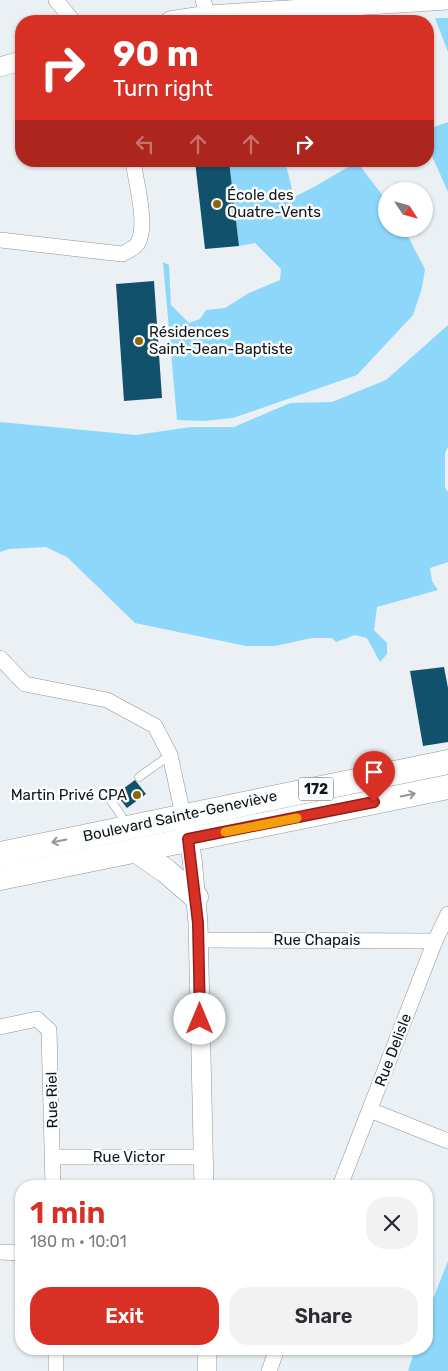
<!DOCTYPE html>
<html lang="en">
<head>
<meta charset="utf-8">
<style>
  body { margin:0; font-family:Rubik,sans-serif; background:#f2f2f3; color:#2b2b33; height:100vh; display:flex; flex-direction:column; font-size:19px; white-space:nowrap }
  * { box-sizing:border-box; margin:0 }
  p { font-size:16px; color:#7c7c81 }
  .icon { flex:none; width:28px; height:28px; fill:none; stroke:currentColor; stroke-width:2; stroke-linecap:round; stroke-linejoin:round }
  .map { position:relative; flex:1; overflow:hidden }
  .panel { position:absolute; left:15px; top:1180px; width:418px; height:175px; display:flex; flex-direction:column; background:#fff; border-radius:20px; box-shadow:0 1px 4px #0004 }
  .panel>* { flex:none }
  .guide { position:absolute; left:15px; top:15px; width:419px; height:152px; border-radius:20px; box-shadow:0 1px 4px #0004; background:#d93025; color:#fff; overflow:hidden }
  .needle { width:32px; rotate:126deg }
  .controls { position:absolute; left:378px; top:182px; display:grid; gap:10px }
  .controls a { display:grid; place-items:center; width:55px; height:55px; border-radius:50%; background:#fff; box-shadow:0 1px 4px #0004; font-size:25px }
  .pin { position:absolute; display:grid; place-items:center; width:42px; height:42px; color:#fff; margin:-51px -21px; border-radius:50% 50% 50% 0; rotate:-45deg; box-shadow:0 0 5px #0007 }
  .pin .icon { rotate:45deg }
  .me { position:absolute; width:55px; margin:-28px; rotate:0deg; stroke-linejoin:round; filter:drop-shadow(0 0 4px #0008) }
  .turn { display:flex; align-items:center; gap:18px; height:105px; padding:0 15px; font-size:22px }
  .turn .icon { width:65px; height:65px; stroke-width:2.5 }
  .turn b { display:block; font-size:35px; line-height:42px }
  .lanes { display:flex; align-items:center; height:48px; padding:0 15px; background:#0003; justify-content:center; gap:25px; direction:ltr }
  .lanes .off { opacity:.35 }
  .round { display:grid; place-items:center; flex:none; width:52px; height:52px; border-radius:20px; background:#f2f2f3 }
  .head { display:flex; align-items:center; justify-content:space-between; height:85px; padding:0 15px }
  h1 { font-size:30px; font-weight:600; line-height:38px; color:#d93025 }
  .action { display:flex; gap:10px; margin-top:auto; padding:10px 15px }
  .action a { flex:1; height:58px; border-radius:20px; background:#d93025; color:#fff; font-size:20px; font-weight:600; line-height:58px; text-align:center }
  .action a+a { background:#f2f2f3; color:#2b2b33 }
  .map>svg:first-child { display:block }
</style>
</head>
<body>
<div class="map">
<svg width="448" height="1371" viewBox="0 0 448 1371">
  <rect width="100%" height="100%" fill="#eaf0f3"/>
  <g fill="#8dd7fb">
    <polygon points="435,18 448,18 448,52"/>
    <polygon points="448,122 448,192 428,147 428,129"/>
    <path d="M229 161H285L294 197C316 187 335 174 357 162L386 200V229H404L425 269 422 288 413 315 357 375 233 418 204 421 177 420 163 262 169 265 171 305 189 323 200 319 206 310 225 308 249 293 280 280 281 269 255 243 239 246Z"/>
    <polygon points="448,325 448,447 445,453 445,488 448,492 448,562 430,568 432,581 438,590 377,607 374,630 387,643 387,654 380,662 367,638 355,635 336,642 332,638 312,638 275,646 246,646 135,623 67,557 46,547 9,549 0,552 0,422 136,435 191,427 234,427 290,403 332,402 386,380"/>
    <polygon points="448,1261 448,1371 408,1371 415,1349 426,1349 426,1317"/>
  </g>
  <g fill="#11516b">
    <polygon points="195,161 229,161 239,246 205,249"/>
    <polygon points="154,281 162,398 124,401 116,284"/>
    <polygon points="444,667 448,688 448,742 423,746 410,671"/>
    <polygon points="135,780 146,794 127,808 116,794"/>
  </g>
  <g fill="none" stroke-linecap="round" stroke-linejoin="round">
    <defs>
      <g id="service">
        <polyline points="139,777 170,755"/>
        <polyline points="109,798 121,815 124,826"/>
      </g>
      <g id="minor">
        <polyline points="56,0 73,21"/>
        <polyline points="203,0 208,15"/>
        <path d="M0 240 122 254C128 251 134 249 138 243 148 224 136 183 133 161"/>
        <polyline points="0,658 25,684 107,700 155,726 170,755 183,815"/>
        <polyline points="199,940 435,941"/>
        <polyline points="0,1027 37,1019 49,1030 53,1186"/>
        <polyline points="370,1110 448,1141"/>
        <polyline points="54,1157 204,1157"/>
        <polyline points="340,1186 435,941 448,914"/>
        <polyline points="0,1252 21,1253"/>
        <polyline points="56,1349 56,1371"/>
        <polyline points="269,1371 277,1349"/>
      </g>
      <g id="tertiary">
        <polyline points="170,21 208,15 447,0"/>
        <polyline points="0,67 21,61"/>
        <polyline points="186,826 192,858 198,923 204,1186"/>
        <polyline points="207,1371 207,1349"/>
      </g>
      <g id="primary">
        <polyline points="137,851 166,871 196,897"/>
        <polyline points="0,854 448,762"/>
        <polyline points="0,878 448,787"/>
      </g>
    </defs>
    <use href="#service" stroke="#8f9497" stroke-width="9"/>
    <use href="#minor" stroke="#8f9497" stroke-width="16"/>
    <use href="#tertiary" stroke="#8f9497" stroke-width="20"/>
    <use href="#primary" stroke="#8f9497" stroke-width="25"/>
    <use href="#service" stroke="#fff" stroke-width="8"/>
    <use href="#minor" stroke="#fff" stroke-width="15"/>
    <use href="#tertiary" stroke="#fff" stroke-width="19"/>
    <use href="#primary" stroke="#fff" stroke-width="24"/>
  </g>
  <defs><path id="oneway-shaft" d="M-6 0H5M1.5-3L5.5 0L1.5 3" fill="none" stroke-width="1.6" stroke-linecap="round" stroke-linejoin="round" transform="scale(1.25)"/></defs>
  <g stroke="#959697">
    <use href="#oneway-shaft" transform="translate(408 795) rotate(-11)"/>
    <use href="#oneway-shaft" transform="translate(59 841) rotate(168)"/>
  </g>
  <g fill="none" stroke-linecap="round" stroke-linejoin="round">
    <defs>
      <polyline id="route" points="200,1019 198,923 188,839 374,802"/>
    </defs>
    <use href="#route" stroke="#8d1f18" stroke-width="12"/>
    <use href="#route" stroke="#d93025" stroke-width="9"/>
    <polyline stroke="#f59e0b" stroke-width="9" points="225,832 297,818"/>
  </g>
  <g fill="#8e6509" stroke="#f9fdfe" stroke-width="2">
    <circle cx="217" cy="204" r="5"/>
    <circle cx="139" cy="341" r="5"/>
    <circle cx="137" cy="795" r="5"/>
  </g>
  <g text-anchor="middle" stroke-width="5" stroke-linejoin="round" paint-order="stroke">
    <rect fill="#f9fdfe" stroke="#595b5c" stroke-width="1" x="298.5" y="777.5" width="35" height="23" rx="4"/>
    <g font-size="14" font-weight="bold" fill="#141617">
      <text x="316" y="794">172</text>
    </g>
    <g font-size="15" fill="#141617" stroke="#f9fdfe" text-anchor="start">
      <text x="227" y="200">École des<tspan x="227" dy="17">Quatre-Vents</tspan></text>
      <text x="149" y="337">Résidences<tspan x="149" dy="17">Saint-Jean-Baptiste</tspan></text>
      <text x="127" y="800" text-anchor="end">Martin Privé CPA</text>
    </g>
    <g font-size="15" fill="#141617" stroke="#f9fdfe">
      <text transform="translate(180 816) rotate(-12)" y="5">Boulevard Sainte-Geneviève</text>
      <text x="317" y="945">Rue Chapais</text>
      <text transform="translate(393 1050) rotate(-69)" y="5">Rue Delisle</text>
      <text transform="translate(52 1100) rotate(-91)" y="5">Rue Riel</text>
      <text x="129" y="1162">Rue Victor</text>
    </g>
  </g>
</svg>
<div class="controls">
<a><svg class="needle" viewBox="-14 -14 28 28"><path d="M0-13l5 13h-10z" fill="#e53935"/><path d="M0 13l5-13h-10z" fill="#7c7c81"/></svg></a>
</div>
<div class="pin" style="left:374px;top:802px;background:#d93025"><svg class="icon" aria-label="arrive" viewBox="0 0 24 24"><path d="M6 21V4h12l-3 4 3 4H6"/></svg></div>
<svg class="me" style="left:200px;top:1019px" viewBox="-20 -20 40 40"><circle r="19" fill="#fff"/><path d="M0-13L10 11 0 6-10 11z" fill="#d93025"/></svg>
<div class="guide">
<div class="turn"><svg class="icon" aria-label="right" viewBox="0 0 24 24"><path d="M7 20v-9h11M14 6l5 5-5 5"/></svg><div><b>90 m</b>Turn right</div></div>
<div class="lanes"><svg class="icon off" aria-label="left" viewBox="0 0 24 24"><path d="M17 20v-9H6M10 6l-5 5 5 5"/></svg><svg class="icon off" aria-label="ahead" viewBox="0 0 24 24"><path d="M12 20V5M6 11l6-6 6 6"/></svg><svg class="icon off" aria-label="ahead" viewBox="0 0 24 24"><path d="M12 20V5M6 11l6-6 6 6"/></svg><svg class="icon" aria-label="right" viewBox="0 0 24 24"><path d="M7 20v-9h11M14 6l5 5-5 5"/></svg></div>
</div>
<section class="panel">
<div class="head"><div><h1>1 min</h1><p>180 m · 10:01</p></div><a class="round"><svg class="icon" aria-label="close" viewBox="0 0 24 24"><path d="M6 6l12 12M18 6L6 18"/></svg></a></div>
<div class="action"><a>Exit</a><a>Share</a></div>
</section>
</div>
</body>
</html>
